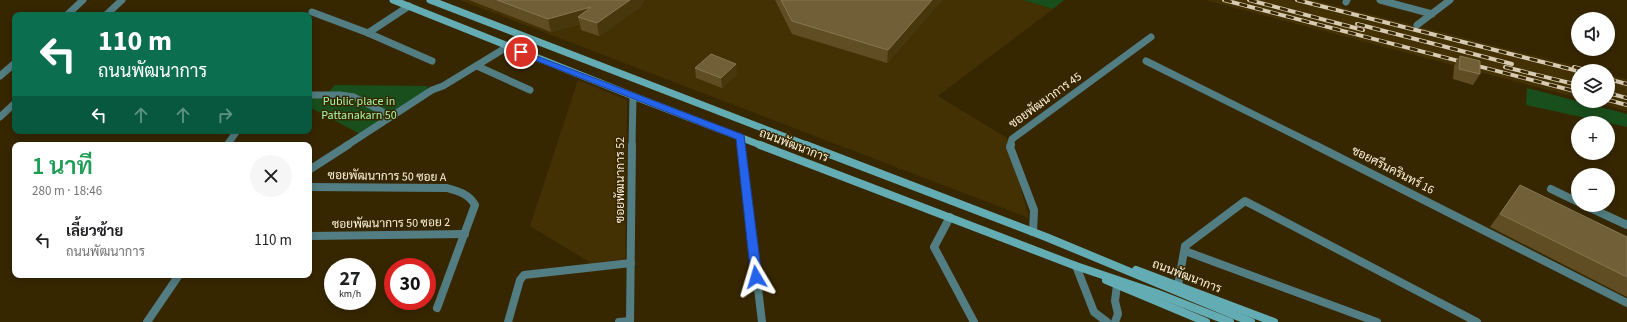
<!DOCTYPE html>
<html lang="th">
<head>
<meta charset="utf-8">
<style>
  body { margin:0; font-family:"Source Sans 3",Sarabun,sans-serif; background:#f6f6f6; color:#202124; height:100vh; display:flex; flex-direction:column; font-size:15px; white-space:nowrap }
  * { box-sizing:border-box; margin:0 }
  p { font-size:13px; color:#757577 }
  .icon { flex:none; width:22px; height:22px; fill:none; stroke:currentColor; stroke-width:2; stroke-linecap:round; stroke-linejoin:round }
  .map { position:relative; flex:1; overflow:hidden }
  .details { position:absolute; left:12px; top:142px; width:300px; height:136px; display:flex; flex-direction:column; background:#fff; border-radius:8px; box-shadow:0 2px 10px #0003 }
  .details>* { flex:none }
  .hud { position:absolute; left:12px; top:12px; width:300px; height:122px; border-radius:8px; box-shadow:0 2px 10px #0003; background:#0b6e4f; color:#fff; overflow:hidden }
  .fabs { position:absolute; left:1571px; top:12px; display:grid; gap:8px }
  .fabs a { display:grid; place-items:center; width:44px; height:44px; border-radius:50%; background:#fff; box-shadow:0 2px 10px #0003; font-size:20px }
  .speed { position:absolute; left:324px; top:258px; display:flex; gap:8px; font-size:20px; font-weight:700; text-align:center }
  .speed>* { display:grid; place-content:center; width:52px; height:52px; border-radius:50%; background:#fff; box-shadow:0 2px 10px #0003; line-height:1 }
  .speed small { font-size:10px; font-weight:400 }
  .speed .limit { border:6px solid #d22; background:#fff; color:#111 }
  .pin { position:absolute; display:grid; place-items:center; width:34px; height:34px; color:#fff; margin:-17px; border:2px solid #fff; border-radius:50%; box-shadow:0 1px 4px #0007 }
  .me { position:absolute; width:44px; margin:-22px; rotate:353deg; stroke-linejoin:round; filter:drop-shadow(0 0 3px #0008) }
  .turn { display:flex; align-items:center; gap:14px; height:84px; padding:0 20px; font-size:18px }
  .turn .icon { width:52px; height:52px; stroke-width:2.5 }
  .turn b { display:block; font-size:28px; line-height:34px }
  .lanes { display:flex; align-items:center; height:38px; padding:0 20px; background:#0003; justify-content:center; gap:20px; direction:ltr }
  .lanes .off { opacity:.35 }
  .round { display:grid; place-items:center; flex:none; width:42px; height:42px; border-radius:21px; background:#f6f6f6 }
  .summary { display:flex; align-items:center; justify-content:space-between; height:68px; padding:0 20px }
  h1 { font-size:24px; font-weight:600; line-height:30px; color:#1e9e55 }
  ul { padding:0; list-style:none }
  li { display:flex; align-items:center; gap:12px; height:60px; padding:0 20px }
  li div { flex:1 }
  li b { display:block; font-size:15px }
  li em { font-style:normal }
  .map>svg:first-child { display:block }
</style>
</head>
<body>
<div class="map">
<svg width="1627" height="322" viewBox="0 0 1627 322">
  <rect width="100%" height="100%" fill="#372700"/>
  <g fill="#433104">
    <polygon points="460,0 1023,0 1053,9 938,96 1007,138 1029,218"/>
    <polygon points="1205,0 1313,0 1594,71 1578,71 1578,98"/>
    <polygon points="1608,75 1627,79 1627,111 1590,101 1608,101"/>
    <polygon points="578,80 627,100 625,259 591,263 530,226"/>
  </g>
  <g fill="#194f1d">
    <polygon points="1023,0 1064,0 1053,9"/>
    <polygon points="335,85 428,86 426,92 360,134 309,107 309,95 326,95"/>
    <polygon points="1527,88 1627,114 1627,127 1526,105"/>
  </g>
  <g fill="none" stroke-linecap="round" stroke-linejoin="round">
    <g stroke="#527d82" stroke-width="7">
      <polyline points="1380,0 1432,14"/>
      <polyline points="1346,2 1347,0"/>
      <polyline points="312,12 368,33 432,61"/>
      <polyline points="67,15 83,0"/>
      <polyline points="106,15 122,0"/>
      <polyline points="1417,25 1450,0"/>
      <polyline points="368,33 409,6"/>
      <polyline points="1146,61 1317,146"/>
      <polyline points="477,66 530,90"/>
      <polyline points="0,76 15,63"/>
      <polyline points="309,95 340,95 354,97 391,116"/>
      <polyline points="0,117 15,103"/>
      <polyline points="740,137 741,146"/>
      <polyline points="227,145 237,131"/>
      <polyline points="346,146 432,90 443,86 507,47"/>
      <polyline points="632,146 633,96"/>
      <polyline points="1010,146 1012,139 1151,37"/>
    </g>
    <g stroke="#527d82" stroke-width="8">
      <polyline points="741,145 762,322"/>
      <polyline points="1011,145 1010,147 1034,210 1033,232"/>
      <polyline points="1315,145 1627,303"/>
      <polyline points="309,170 348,145"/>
      <path d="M309 187 447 188C458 191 469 194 475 205L437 308"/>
      <polyline points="1551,189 1578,202"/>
      <polyline points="1584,205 1627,225"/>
      <polyline points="950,217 934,247 974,322"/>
      <polyline points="309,236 465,234"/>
      <polyline points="1185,251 1377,322"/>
      <polyline points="1076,266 1094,312 1107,322"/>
      <polyline points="1178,285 1185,246 1245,201 1477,322"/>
      <polyline points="147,322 179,275"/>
      <polyline points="508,322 520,280 524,275 631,263"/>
      <polyline points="619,322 630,321"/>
      <polyline points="630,322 632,145"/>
      <polyline points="1115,322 1118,314 1115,301 1117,285"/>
    </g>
    <g stroke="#64acb4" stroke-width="7">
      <polyline points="393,0 633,96 763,146"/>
      <polyline points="430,0 809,146"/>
    </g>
    <g stroke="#64acb4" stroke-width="8">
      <polyline points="760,145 1076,266 1156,293 1230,322"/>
      <polyline points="806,145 1046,237 1251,322"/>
      <polyline points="1136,270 1274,322"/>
      <polyline points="1106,280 1206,322"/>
    </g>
    <defs>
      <g id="rail">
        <polyline points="1224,0 1578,92"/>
        <polyline points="1249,0 1363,30"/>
        <polyline points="1297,0 1578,71"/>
        <polyline points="1357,24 1512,64"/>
        <polyline points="1505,67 1578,85"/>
        <polyline points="1574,67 1589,71"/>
        <polyline points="1608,79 1627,84"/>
        <polyline points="1608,93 1627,98"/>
        <polyline points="1608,100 1627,105"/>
      </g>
    </defs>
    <use href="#rail" stroke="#d7cbb3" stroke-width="4"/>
    <use href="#rail" stroke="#372700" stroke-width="2.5" stroke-dasharray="8" stroke-linecap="butt"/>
  </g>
  <g fill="#604d24">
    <polygon points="469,0 644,0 640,7 599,36 581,30 580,24 551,32"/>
    <polygon points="775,0 942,0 887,63 792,34"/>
    <polygon points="1460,56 1480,74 1473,85 1453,79 1454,66"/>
    <polygon points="695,68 737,74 722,88 696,78"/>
    <polygon points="1520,185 1627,237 1627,297 1490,227"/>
  </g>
  <g fill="#48370d">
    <polygon points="630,0 644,0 640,7 599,36 597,23"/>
    <polygon points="932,0 942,0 887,63 888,50"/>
    <polygon points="591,7 578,17 580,24 551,32 548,19"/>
    <polygon points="736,64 737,74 722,88 721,78"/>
  </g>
  <g fill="#715f38" stroke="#867652">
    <polygon points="497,0 630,0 597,23 578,17 591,7 548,19"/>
    <polygon points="781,0 932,0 888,50 792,21"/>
    <polygon points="711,54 736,64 721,78 695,68"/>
    <polygon points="1460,56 1480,61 1480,74 1459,69"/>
    <polygon points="1520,185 1627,237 1627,277 1500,214"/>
  </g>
  <polygon fill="#2563eb" stroke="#184099" points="521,50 744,135 762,277 760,280 753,280 751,277 736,139 519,54 517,52"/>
  <g text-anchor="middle" stroke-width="3" stroke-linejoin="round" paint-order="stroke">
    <g font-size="12" fill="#fcf2dd" stroke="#372700">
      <text transform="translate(1045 100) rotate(-36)" y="4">ซอยพัฒนาการ 45</text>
      <text transform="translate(794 145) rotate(21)" y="4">ถนนพัฒนาการ</text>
      <text transform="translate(1393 170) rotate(27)" y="4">ซอยศรีนครินทร์ 16</text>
      <text transform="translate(387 176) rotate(1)" y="4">ซอยพัฒนาการ 50 ซอย A</text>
      <text transform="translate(620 180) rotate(-90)" y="4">ซอยพัฒนาการ 52</text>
      <text transform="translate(391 223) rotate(-1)" y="4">ซอยพัฒนาการ 50 ซอย 2</text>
      <text transform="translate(1187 276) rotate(21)" y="4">ถนนพัฒนาการ</text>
    </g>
    <g font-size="12" fill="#a4f7a5" stroke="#372700">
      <text x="359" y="105">Public place in<tspan x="359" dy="14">Pattanakarn 50</tspan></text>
    </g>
  </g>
</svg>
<div class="fabs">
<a><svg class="icon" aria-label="sound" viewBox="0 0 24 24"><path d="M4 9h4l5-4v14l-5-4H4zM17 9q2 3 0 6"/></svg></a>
<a><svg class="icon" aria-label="layers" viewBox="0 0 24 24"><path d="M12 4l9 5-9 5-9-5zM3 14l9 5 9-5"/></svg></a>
<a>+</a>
<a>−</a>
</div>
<div class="speed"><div>27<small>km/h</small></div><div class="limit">30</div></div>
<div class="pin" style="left:521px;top:52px;background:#d93025"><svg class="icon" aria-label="arrive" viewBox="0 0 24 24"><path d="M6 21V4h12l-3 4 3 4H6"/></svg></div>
<svg class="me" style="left:756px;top:277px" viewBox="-20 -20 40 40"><path d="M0-17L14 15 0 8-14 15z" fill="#2563eb" stroke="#fff" stroke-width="4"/></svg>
<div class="hud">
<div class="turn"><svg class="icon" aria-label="left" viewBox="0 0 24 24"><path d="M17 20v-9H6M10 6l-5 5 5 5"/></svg><div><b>110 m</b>ถนนพัฒนาการ</div></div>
<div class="lanes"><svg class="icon" aria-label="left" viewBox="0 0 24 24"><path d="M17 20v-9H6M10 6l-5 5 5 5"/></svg><svg class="icon off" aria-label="ahead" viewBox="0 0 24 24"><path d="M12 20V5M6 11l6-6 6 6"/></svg><svg class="icon off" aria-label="ahead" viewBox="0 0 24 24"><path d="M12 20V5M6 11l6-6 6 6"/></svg><svg class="icon off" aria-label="right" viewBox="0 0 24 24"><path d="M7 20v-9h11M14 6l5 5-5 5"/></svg></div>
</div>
<section class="details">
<div class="summary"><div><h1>1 นาที</h1><p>280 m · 18:46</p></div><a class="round"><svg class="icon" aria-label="close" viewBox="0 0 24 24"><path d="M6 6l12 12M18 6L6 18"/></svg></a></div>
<ul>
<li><svg class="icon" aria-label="left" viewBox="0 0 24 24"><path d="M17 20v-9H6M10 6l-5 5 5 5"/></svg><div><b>เลี้ยวซ้าย</b><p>ถนนพัฒนาการ</p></div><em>110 m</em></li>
</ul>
</section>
</div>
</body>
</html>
